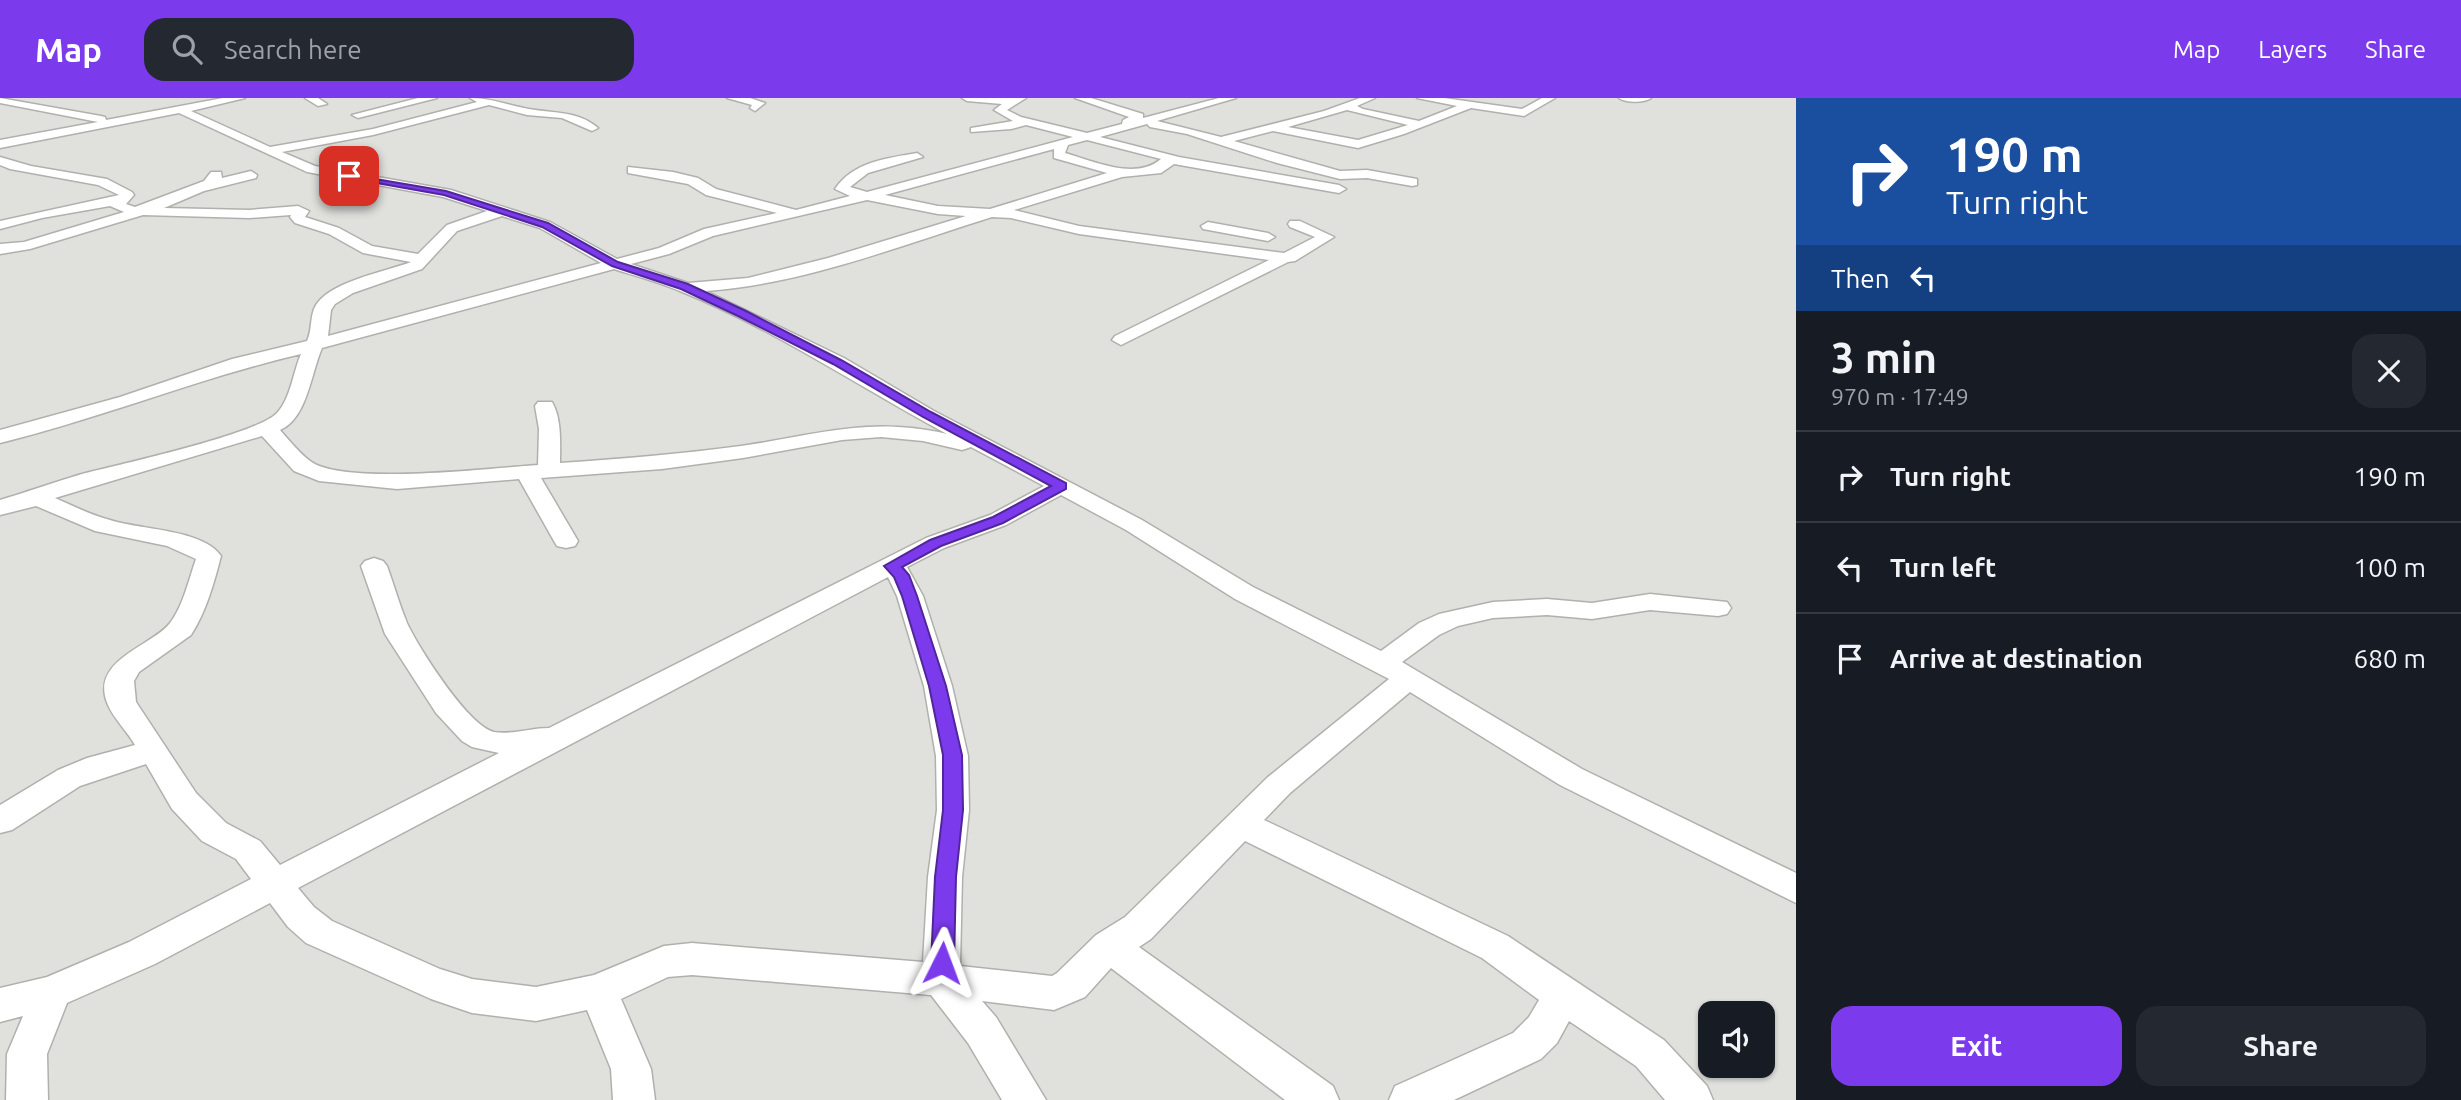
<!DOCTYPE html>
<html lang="en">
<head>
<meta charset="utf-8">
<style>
  body { margin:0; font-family:Ubuntu,sans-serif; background:#242831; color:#f1f3f6; height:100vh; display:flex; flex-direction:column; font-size:26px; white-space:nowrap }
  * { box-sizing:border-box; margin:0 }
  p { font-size:23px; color:#9ea1a6 }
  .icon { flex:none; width:38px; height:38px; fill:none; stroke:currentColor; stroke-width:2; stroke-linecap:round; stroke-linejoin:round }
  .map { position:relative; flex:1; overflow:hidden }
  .sheet { display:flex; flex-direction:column; background:#171b24; width:665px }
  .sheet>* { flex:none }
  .top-card { background:#1a4fa0; color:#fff; overflow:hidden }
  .tools { position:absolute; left:1698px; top:903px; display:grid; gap:14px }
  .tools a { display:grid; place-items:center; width:77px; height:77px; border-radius:14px; background:#171b24; box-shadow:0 2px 5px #0004; font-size:35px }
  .pin { position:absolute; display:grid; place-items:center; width:60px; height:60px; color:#fff; margin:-30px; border-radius:14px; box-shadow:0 4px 10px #0006 }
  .me { position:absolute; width:77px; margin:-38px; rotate:3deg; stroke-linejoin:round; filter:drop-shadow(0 0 5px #0008) }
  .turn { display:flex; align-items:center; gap:24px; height:147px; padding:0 35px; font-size:32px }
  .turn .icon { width:91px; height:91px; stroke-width:2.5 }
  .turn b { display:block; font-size:49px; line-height:60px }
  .then { display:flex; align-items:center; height:66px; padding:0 35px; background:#0003; gap:14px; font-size:26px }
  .round { display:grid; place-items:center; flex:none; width:74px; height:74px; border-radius:21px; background:#242831 }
  .overview { display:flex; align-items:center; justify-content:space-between; height:119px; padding:0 35px }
  h1 { font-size:42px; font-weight:700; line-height:52px }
  .button { display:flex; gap:14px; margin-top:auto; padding:14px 35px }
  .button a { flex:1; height:80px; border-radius:21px; background:#7c3aed; color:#fff; font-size:28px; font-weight:700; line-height:80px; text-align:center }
  .button a+a { background:#242831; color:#f1f3f6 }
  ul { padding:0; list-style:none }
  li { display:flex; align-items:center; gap:21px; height:91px; padding:0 35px; border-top:2px solid #363941 }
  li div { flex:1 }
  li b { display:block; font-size:26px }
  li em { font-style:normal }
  header { display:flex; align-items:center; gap:42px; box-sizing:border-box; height:98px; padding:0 35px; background:#7c3aed; color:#fff }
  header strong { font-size:33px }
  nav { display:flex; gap:38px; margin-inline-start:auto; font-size:24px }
  .search { width:490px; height:63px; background:#242831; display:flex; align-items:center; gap:18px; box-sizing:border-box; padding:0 24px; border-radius:21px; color:#9ea1a6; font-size:26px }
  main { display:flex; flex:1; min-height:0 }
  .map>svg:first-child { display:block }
</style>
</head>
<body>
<header>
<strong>Map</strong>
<div class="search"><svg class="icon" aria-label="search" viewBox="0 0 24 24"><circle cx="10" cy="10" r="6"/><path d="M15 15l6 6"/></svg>Search here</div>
<nav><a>Map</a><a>Layers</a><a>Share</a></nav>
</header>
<main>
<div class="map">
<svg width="1796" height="1002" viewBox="0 0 1796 1002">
  <rect width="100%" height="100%" fill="#e0e0dd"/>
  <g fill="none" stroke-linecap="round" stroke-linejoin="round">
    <defs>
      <g id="minor">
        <path d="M0 0 101 18 105 19 106 22 223 0H245L191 13 270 49 373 31 477 4 470 0C489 0 505 6 524 10 550 16 576 11 598 30L592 33 562 20 527 17 489 7 373 37 282 54 315 68 451 92 550 124 617 161 659 150 704 131 777 115 706 97 688 86 628 75V69L673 74 698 80 716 91 796 112 850 98 835 91C853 64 887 60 917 55L923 59 868 75 850 89 867 94 1073 39 1026 27 1011 31 971 34V30L1013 23 994 12 1002 6 967 3 962 0H1026L1007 12 1021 19 1087 35 1122 26 1123 22 1129 19 1075 0H1091L1143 16V20L1219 0H1236L1157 23 1221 39 1324 13 1360 0H1375L1357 8 1363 11 1419 23 1457 8 1417 0H1444L1522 11 1542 0H1555L1524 18 1471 10 1404 36 1358 50 1273 33 1234 43 1340 73 1367 72 1417 81V87L1412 88 1367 80 1340 81 1277 65 1187 36 1150 29 1147 26 1100 39 1179 59 1339 87 1346 91 1339 95 1174 66 1161 75 1122 79 1014 112 1079 128 1284 155 1315 139 1290 129 1288 126 1290 123H1300L1334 139 1295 163 1288 164 1121 247 1112 242 1115 238 1269 162 1079 136 1011 120 992 119C899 148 804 186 706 193L844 260 934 313 1142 422 1253 489 1381 553 1419 525 1439 516 1493 504 1547 501 1592 505 1650 496 1727 504 1731 510 1727 516 1718 518 1650 512 1592 521 1547 517 1493 520 1458 528 1439 537 1402 564 1582 671 1796 775V805L1560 687 1410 594 1290 695 1264 722 1508 838 1664 942 1707 988 1713 1002H1665L1636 968 1569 923 1557 945 1541 961 1454 1002H1389L1395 988 1513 935 1529 919 1539 902 1482 860 1245 743 1151 841 1139 849 1333 988 1339 1002H1285L1111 870 1085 899 1054 912 982 903 996 919 1046 1002H1002L968 945 931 897 692 877 668 879 621 901 651 971 655 1002H613L611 971 587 912 536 923 472 915 431 901 306 845 288 829 270 805 155 866 67 905 47 956 48 1002H6L7 956 23 918 0 924V890L47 879 129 844 251 781 236 761 202 743 172 711 146 666 80 688 12 732 0 735V707L58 672 87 660 135 647C127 633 114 621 108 607 88 562 153 548 170 525 183 508 189 481 196 461L167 448 95 433 36 408 0 417V402C27 394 55 384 82 376 117 367 258 336 277 315 291 300 293 274 301 256 199 280 102 320 0 345V332L120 299 232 261 307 243C312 232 310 222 314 211 325 184 385 174 411 164L363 155 329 136 295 125 290 119 291 117 249 120 143 117 30 151 0 156V146L24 144 124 114 110 108 42 120 0 131V123L119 97 98 87 10 71 0 67V59L31 68 107 81 132 94 134 97 126 106 135 109 204 83 211 74H221L222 80 251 73 257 77 256 80 204 93 164 110 249 112 298 108 309 113 305 119 339 130 372 148 418 156 447 127 487 113 443 99 307 74 179 15 0 50V42L98 24 0 5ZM1347 12 1408 27 1358 42 1288 29ZM1087 42 1161 61C1135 83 1094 63 1065 55L1068 47ZM1054 51V60L1107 75 990 111 938 108 885 97ZM867 102 938 116 966 118 828 160 748 180 688 185 631 166 669 156 713 138ZM502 118 540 130 601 165 328 238 331 212 335 206 353 195 422 171 457 133ZM614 171C636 178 658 184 680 193 774 231 858 288 947 336 868 318 818 337 741 348 681 356 621 361 560 365 560 346 562 321 552 304H538L535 308 539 331 538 367C492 370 343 388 310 363 299 355 289 342 280 332 307 321 311 275 322 250ZM262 338 294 373 319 383 397 391 519 381 554 443 557 448 566 450 575 448 578 443 541 380 662 371 743 360 842 342 881 339 923 343 962 352 971 349 1044 388 990 417 926 440 549 630C531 630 512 637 494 634 468 628 418 549 407 525 399 506 394 487 387 468L383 463 374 460 365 463 361 468 385 536 436 615 462 643 472 649 499 655 280 767 260 743 226 725 196 695 136 604 134 583 139 574 191 537C206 514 214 485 221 458 203 431 140 432 110 422 91 417 73 408 55 400ZM1061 397 1126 432 1235 501 1389 581 1268 679 1125 819 1096 837 1057 875 1052 878 960 868 962 779 969 712 968 658 952 588 923 498 907 469 944 450 1006 427ZM888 479 897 498 924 588 936 658 937 712 928 779 923 864 692 845 664 848 594 877 536 889 472 881 440 871 332 823 314 809 298 790Z"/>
        <polygon points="305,0 318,0 327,6 318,8"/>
        <polygon points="418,0 437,0 358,20 352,17"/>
        <polygon points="727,0 750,0 765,5 755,13 750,10 752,7"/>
        <path d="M1619 0H1651C1644 5 1626 5 1619 0Z"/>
        <polygon points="1208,124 1268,135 1275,139 1268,143 1203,131 1201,128"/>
      </g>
    </defs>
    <use href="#minor" stroke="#b0b0ad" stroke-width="3"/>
    <use href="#minor" fill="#fff" fill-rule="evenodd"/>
  </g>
  <polygon fill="#7c3aed" stroke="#51269a" stroke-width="2" points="346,76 446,93 548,125 618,164 688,186 746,213 841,262 931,314 1066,385 1066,391 1003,425 941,448 902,469 909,477 917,498 946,588 962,657 963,712 956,779 954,865 950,872 942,874 934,872 931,865 935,779 943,712 943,657 929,588 902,498 894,479 884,468 930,442 993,419 1051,388 923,319 833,266 738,218 681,191 612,168 542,129 444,97 349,80"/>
</svg>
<div class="tools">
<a><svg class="icon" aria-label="sound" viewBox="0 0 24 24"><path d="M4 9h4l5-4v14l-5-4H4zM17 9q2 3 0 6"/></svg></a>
</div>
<div class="pin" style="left:349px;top:78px;background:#d93025"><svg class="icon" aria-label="arrive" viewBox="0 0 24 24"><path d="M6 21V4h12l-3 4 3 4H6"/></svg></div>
<svg class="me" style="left:942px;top:865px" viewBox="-20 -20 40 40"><path d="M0-17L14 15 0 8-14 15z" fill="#7c3aed" stroke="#fff" stroke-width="4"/></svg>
</div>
<section class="sheet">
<div class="top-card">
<div class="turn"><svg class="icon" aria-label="right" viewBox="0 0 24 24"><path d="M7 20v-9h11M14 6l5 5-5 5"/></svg><div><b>190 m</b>Turn right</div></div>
<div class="then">Then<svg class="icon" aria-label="left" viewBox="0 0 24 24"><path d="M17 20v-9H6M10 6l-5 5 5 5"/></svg></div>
</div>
<div class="overview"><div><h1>3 min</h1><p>970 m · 17:49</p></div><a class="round"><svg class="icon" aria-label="close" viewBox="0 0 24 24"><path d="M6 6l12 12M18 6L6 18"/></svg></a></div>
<ul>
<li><svg class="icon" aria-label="right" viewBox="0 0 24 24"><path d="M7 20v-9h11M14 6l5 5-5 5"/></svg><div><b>Turn right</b></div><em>190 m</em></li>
<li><svg class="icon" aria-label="left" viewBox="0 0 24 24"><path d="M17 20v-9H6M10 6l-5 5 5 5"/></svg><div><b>Turn left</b></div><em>100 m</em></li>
<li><svg class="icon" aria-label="arrive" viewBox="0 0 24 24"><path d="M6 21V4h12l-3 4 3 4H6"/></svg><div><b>Arrive at destination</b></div><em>680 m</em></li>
</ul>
<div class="button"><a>Exit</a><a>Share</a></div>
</section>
</main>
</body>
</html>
